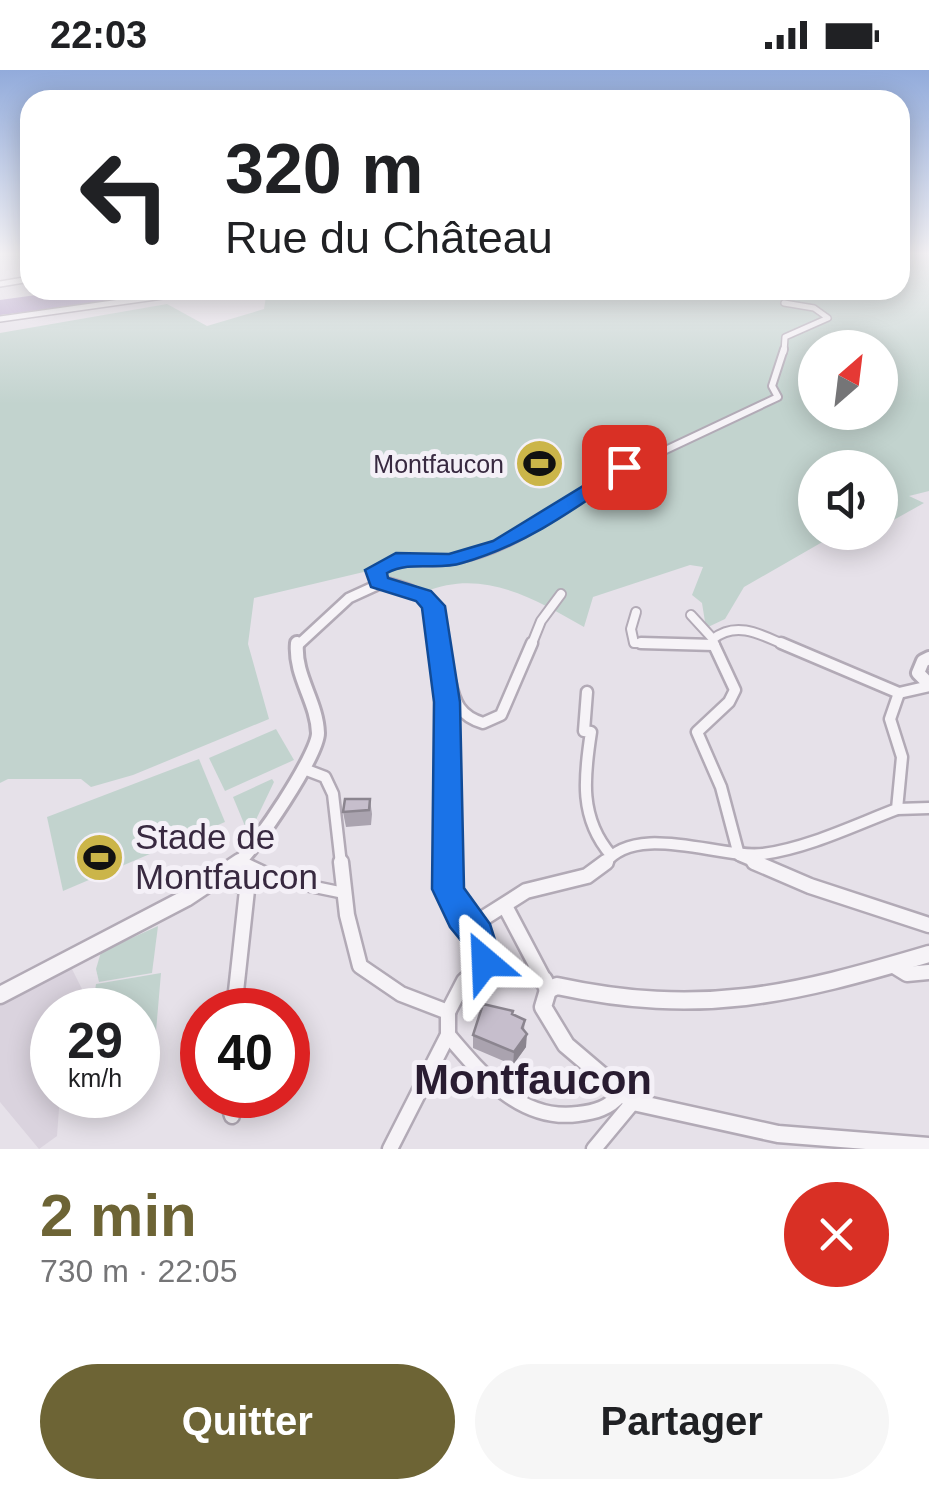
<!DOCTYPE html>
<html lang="fr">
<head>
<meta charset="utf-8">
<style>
  body { margin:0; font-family:Helvetica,sans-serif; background:#f6f6f6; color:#202124; height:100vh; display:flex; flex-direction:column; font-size:38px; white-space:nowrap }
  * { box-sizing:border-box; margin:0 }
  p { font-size:32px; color:#757577 }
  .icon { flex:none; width:55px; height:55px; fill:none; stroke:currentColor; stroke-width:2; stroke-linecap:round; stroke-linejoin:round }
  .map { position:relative; height:1079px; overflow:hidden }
  .drawer { display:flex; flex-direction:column; background:#fff; flex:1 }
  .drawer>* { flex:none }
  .top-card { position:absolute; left:20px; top:20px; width:890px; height:210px; border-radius:30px; box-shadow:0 5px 25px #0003; background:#fff; color:#202124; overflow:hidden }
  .needle { width:65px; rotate:28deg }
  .buttons { position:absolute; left:798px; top:260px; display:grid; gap:20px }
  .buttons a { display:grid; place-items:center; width:100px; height:100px; border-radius:50%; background:#fff; box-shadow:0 5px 25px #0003; font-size:50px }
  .speed { position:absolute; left:30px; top:918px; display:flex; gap:20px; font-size:50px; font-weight:700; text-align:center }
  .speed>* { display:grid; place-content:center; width:130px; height:130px; border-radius:50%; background:#fff; box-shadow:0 5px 25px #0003; line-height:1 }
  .speed small { font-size:25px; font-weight:400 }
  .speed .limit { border:15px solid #d22; background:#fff; color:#111 }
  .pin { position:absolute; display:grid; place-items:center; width:85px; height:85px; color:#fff; margin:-42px; border-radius:20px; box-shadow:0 5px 15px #0006 }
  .me { position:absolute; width:110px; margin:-55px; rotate:334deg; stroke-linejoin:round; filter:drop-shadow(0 0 8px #0008) }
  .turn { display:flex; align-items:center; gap:35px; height:210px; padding:0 40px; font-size:45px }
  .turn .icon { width:130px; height:130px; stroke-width:2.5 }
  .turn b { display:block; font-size:70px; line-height:85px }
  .round { display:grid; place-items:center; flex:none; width:105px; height:105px; border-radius:52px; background:#f6f6f6 }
  .summary { display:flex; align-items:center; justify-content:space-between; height:170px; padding:0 40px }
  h1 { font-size:60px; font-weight:600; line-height:75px; color:#6d6435 }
  .action { display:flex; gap:20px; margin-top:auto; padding:20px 40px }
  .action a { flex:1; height:115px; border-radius:60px; background:#6d6435; color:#fff; font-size:40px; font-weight:600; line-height:115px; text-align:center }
  .action a+a { background:#f6f6f6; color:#202124 }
  .status { display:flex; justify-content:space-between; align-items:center; height:70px; padding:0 50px; background:#fff; direction:ltr }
  .status svg { height:28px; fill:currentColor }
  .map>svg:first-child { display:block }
</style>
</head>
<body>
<div class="status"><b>22:03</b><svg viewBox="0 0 49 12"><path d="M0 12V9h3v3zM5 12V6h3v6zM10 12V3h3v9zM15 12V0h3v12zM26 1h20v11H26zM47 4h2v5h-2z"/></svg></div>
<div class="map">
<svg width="929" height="1079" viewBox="0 0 929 1079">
  <rect width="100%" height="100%" fill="#e6e1e9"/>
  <polygon fill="#dad3de" points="68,891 82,919 76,940 52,940 52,1025 60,1025 57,1066 39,1079 0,1032 0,934"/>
  <g fill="#c2d3ce" fill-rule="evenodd">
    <path d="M900 183H929V421L909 426 924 433 890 452 880 446V398H815V462L838 463 744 517 725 549 706 558 702 533 692 525 703 497 690 495 593 527 584 557C534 528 482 498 425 522L368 501 254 528 248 574 269 649 133 705 91 717 81 709H8L0 713V263L167 234 207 256 264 239 266 226 286 220H900ZM815 278H880V342H815Z"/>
    <polygon points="276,659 294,690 225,721 209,688"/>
    <polygon points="199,689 225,752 63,821 47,747"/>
    <polygon points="272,709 274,712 251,760 245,756 233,727"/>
    <polygon points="158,856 152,903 99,912 96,899 101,882"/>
    <polygon points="161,903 155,973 138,976 138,940 92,940 96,914"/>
  </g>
  <polygon fill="#b29dc8" points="73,220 168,220 109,233 0,245 0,230"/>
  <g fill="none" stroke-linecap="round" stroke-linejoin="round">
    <defs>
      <polyline id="pedestrian-far1" points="242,791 248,794"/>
      <polyline id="pedestrian" points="243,792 281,810 344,823"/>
      <g id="minor-far4">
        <polyline points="0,214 30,209"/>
        <polyline points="784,282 785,267 828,248 814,238 784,233"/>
      </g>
      <polyline id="minor-far3" points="604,409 778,327 772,316 784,279"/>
      <g id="minor-far2">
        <path d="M378 512 376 500C405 485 422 495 451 490 510 481 561 440 607 406"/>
        <polyline points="636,542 631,559 634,573 714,575"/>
        <polyline points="691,545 713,569"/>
        <path d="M714 575 713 569C737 550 762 565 787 576"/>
        <polyline points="531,576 541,551 561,524"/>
      </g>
      <g id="minor-far1">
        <polyline points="641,573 714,575"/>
        <polyline points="781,573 899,623"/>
        <polyline points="714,575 735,620 729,632 697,662 721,717 739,785"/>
        <path d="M450 611C455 633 460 646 483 653L501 645 532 573"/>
        <path d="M587 622 584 661 591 662C584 707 579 748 611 785"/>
        <polyline points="899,623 929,616"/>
        <polyline points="304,699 325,707 333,724 341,794"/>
        <polyline points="897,739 929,738"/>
        <polyline points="741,786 760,794"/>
        <path d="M604 794C636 751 720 789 763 784 808 778 855 755 897 739L902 687 890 649 899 623"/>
      </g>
      <g id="minor">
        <polyline points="341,792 347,845 360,896 401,924 448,942"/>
        <polyline points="754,792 810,816 929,855"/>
        <polyline points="224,802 247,820 234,940"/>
        <polyline points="505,836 543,908"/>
        <polyline points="471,856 526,821 587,806 606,792"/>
        <polyline points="894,896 907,904 929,902"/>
        <polyline points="448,942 464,911 485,892"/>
        <path d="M448 965C481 1004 521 1052 578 1044 595 1042 609 1038 620 1025"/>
        <polyline points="226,1025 232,1046"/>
        <polyline points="390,1079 448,965 448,942"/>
        <polyline points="594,1079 633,1032"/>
      </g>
      <polyline id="tertiary-far3" points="0,249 205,220"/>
      <path id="tertiary-far2" d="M297 576 349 528 384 512C427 522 434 533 440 576"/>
      <g id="tertiary-far1">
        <polyline points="439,573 447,632 448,794"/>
        <polyline points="929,588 923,591 918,603 929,614"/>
        <path d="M237 794C255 779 318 685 318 663 317 631 294 606 297 573"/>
      </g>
      <g id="tertiary">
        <path d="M448 792C448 838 474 850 485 892L544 910 548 920"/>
        <polyline points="548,920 543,937 566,975 633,1032 778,1064 929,1076"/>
        <path d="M548 920 557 916C701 947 791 925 929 884"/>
        <polyline points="0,925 186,828 240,792"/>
      </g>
    </defs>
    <use href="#pedestrian-far1" stroke="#b2aab6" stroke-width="12"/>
    <use href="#pedestrian" stroke="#b2aab6" stroke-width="15"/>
    <use href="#minor-far4" stroke="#b2aab6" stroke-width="8"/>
    <use href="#minor-far3" stroke="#b2aab6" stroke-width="10"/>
    <use href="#minor-far2" stroke="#b2aab6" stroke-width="12"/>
    <use href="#minor-far1" stroke="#b2aab6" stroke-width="15"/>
    <use href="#minor" stroke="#b2aab6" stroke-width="19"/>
    <use href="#tertiary-far3" stroke="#b2aab6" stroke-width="8"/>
    <use href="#tertiary-far2" stroke="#b2aab6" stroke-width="14"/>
    <use href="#tertiary-far1" stroke="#b2aab6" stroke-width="18"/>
    <use href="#tertiary" stroke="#b2aab6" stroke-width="21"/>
    <use href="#pedestrian-far1" stroke="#f6f3f7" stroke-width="8"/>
    <use href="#pedestrian" stroke="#f6f3f7" stroke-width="10"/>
    <use href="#minor-far4" stroke="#f6f3f7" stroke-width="5"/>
    <use href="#minor-far3" stroke="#f6f3f7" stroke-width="6"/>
    <use href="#minor-far2" stroke="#f6f3f7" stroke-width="8"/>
    <use href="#minor-far1" stroke="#f6f3f7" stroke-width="10"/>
    <use href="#minor" stroke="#f6f3f7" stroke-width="14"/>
    <use href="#tertiary-far3" stroke="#f6f3f7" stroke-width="5"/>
    <use href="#tertiary-far2" stroke="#f6f3f7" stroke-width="9"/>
    <use href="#tertiary-far1" stroke="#f6f3f7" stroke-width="12"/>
    <use href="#tertiary" stroke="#f6f3f7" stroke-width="16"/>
  </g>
  <g fill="#aaa3af">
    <polygon points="370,729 372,744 371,755 346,757 343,742"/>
    <polygon points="513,941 513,945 525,950 524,960 526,977 513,995 473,978 473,965"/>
  </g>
  <polygon fill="#8b858f" points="527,964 526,977 513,995 514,982"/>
  <g fill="#c6becc" stroke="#8b858f" stroke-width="2.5">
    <polygon points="345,729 370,729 369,740 343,742"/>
    <polygon points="483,934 513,941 512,944 525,950 522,958 527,964 514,982 473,965"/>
  </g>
  <linearGradient id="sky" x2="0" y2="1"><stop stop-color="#92abdb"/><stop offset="0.55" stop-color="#f4f2f5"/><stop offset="1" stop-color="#f4f2f5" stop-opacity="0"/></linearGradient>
  <rect width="929" height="334" fill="url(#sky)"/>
  <path fill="#1a73e8" stroke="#114b97" stroke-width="2.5" d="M624 391 633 397 630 401C576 438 526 475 462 493 437 501 411 490 387 503L388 508 431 521 445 536 460 632 464 818 490 854 502 892 497 904 485 909 472 904 463 873 450 857 432 819 434 632 422 538 416 531 371 517 365 500 396 483 449 484 493 471Z"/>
  <defs>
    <symbol id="stadium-disc" viewBox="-11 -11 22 22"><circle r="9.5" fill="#cbb549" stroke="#f4f0f7"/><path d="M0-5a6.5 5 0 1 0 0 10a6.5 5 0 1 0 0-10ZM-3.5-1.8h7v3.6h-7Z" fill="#111"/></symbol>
  </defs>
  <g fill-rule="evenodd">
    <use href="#stadium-disc" x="512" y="366" width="55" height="55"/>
    <use href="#stadium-disc" x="72" y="760" width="55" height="55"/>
  </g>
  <g text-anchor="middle" stroke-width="10" stroke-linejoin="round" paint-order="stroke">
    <g font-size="25" fill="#382940" stroke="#f4f0f7" text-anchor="end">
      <text x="504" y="403">Montfaucon</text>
    </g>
    <g font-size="35" fill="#382940" stroke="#f4f0f7" text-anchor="start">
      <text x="135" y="779">Stade de<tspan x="135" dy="40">Montfaucon</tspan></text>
    </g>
    <g font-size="42" font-weight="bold" fill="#291c31" stroke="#f4f0f7">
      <text x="533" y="1024">Montfaucon</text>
    </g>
  </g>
</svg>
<div class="buttons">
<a><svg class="needle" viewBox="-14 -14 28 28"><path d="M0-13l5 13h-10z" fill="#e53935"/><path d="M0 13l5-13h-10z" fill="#757577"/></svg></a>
<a><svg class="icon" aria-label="sound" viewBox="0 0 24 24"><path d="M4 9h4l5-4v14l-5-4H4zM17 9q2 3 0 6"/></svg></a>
</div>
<div class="speed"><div>29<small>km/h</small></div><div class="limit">40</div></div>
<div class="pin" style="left:624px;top:397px;background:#d93025"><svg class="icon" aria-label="arrive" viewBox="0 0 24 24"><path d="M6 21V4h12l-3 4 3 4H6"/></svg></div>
<svg class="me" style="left:485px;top:892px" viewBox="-20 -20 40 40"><path d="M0-17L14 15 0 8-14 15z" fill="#1a73e8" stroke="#fff" stroke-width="4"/></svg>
<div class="top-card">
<div class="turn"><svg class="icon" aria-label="left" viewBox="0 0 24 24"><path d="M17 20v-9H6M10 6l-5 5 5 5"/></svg><div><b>320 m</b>Rue du Château</div></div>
</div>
</div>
<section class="drawer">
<div class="summary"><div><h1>2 min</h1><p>730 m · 22:05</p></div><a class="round" style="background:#d93025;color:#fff"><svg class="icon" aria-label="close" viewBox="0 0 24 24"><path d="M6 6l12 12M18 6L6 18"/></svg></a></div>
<div class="action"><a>Quitter</a><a>Partager</a></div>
</section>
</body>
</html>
